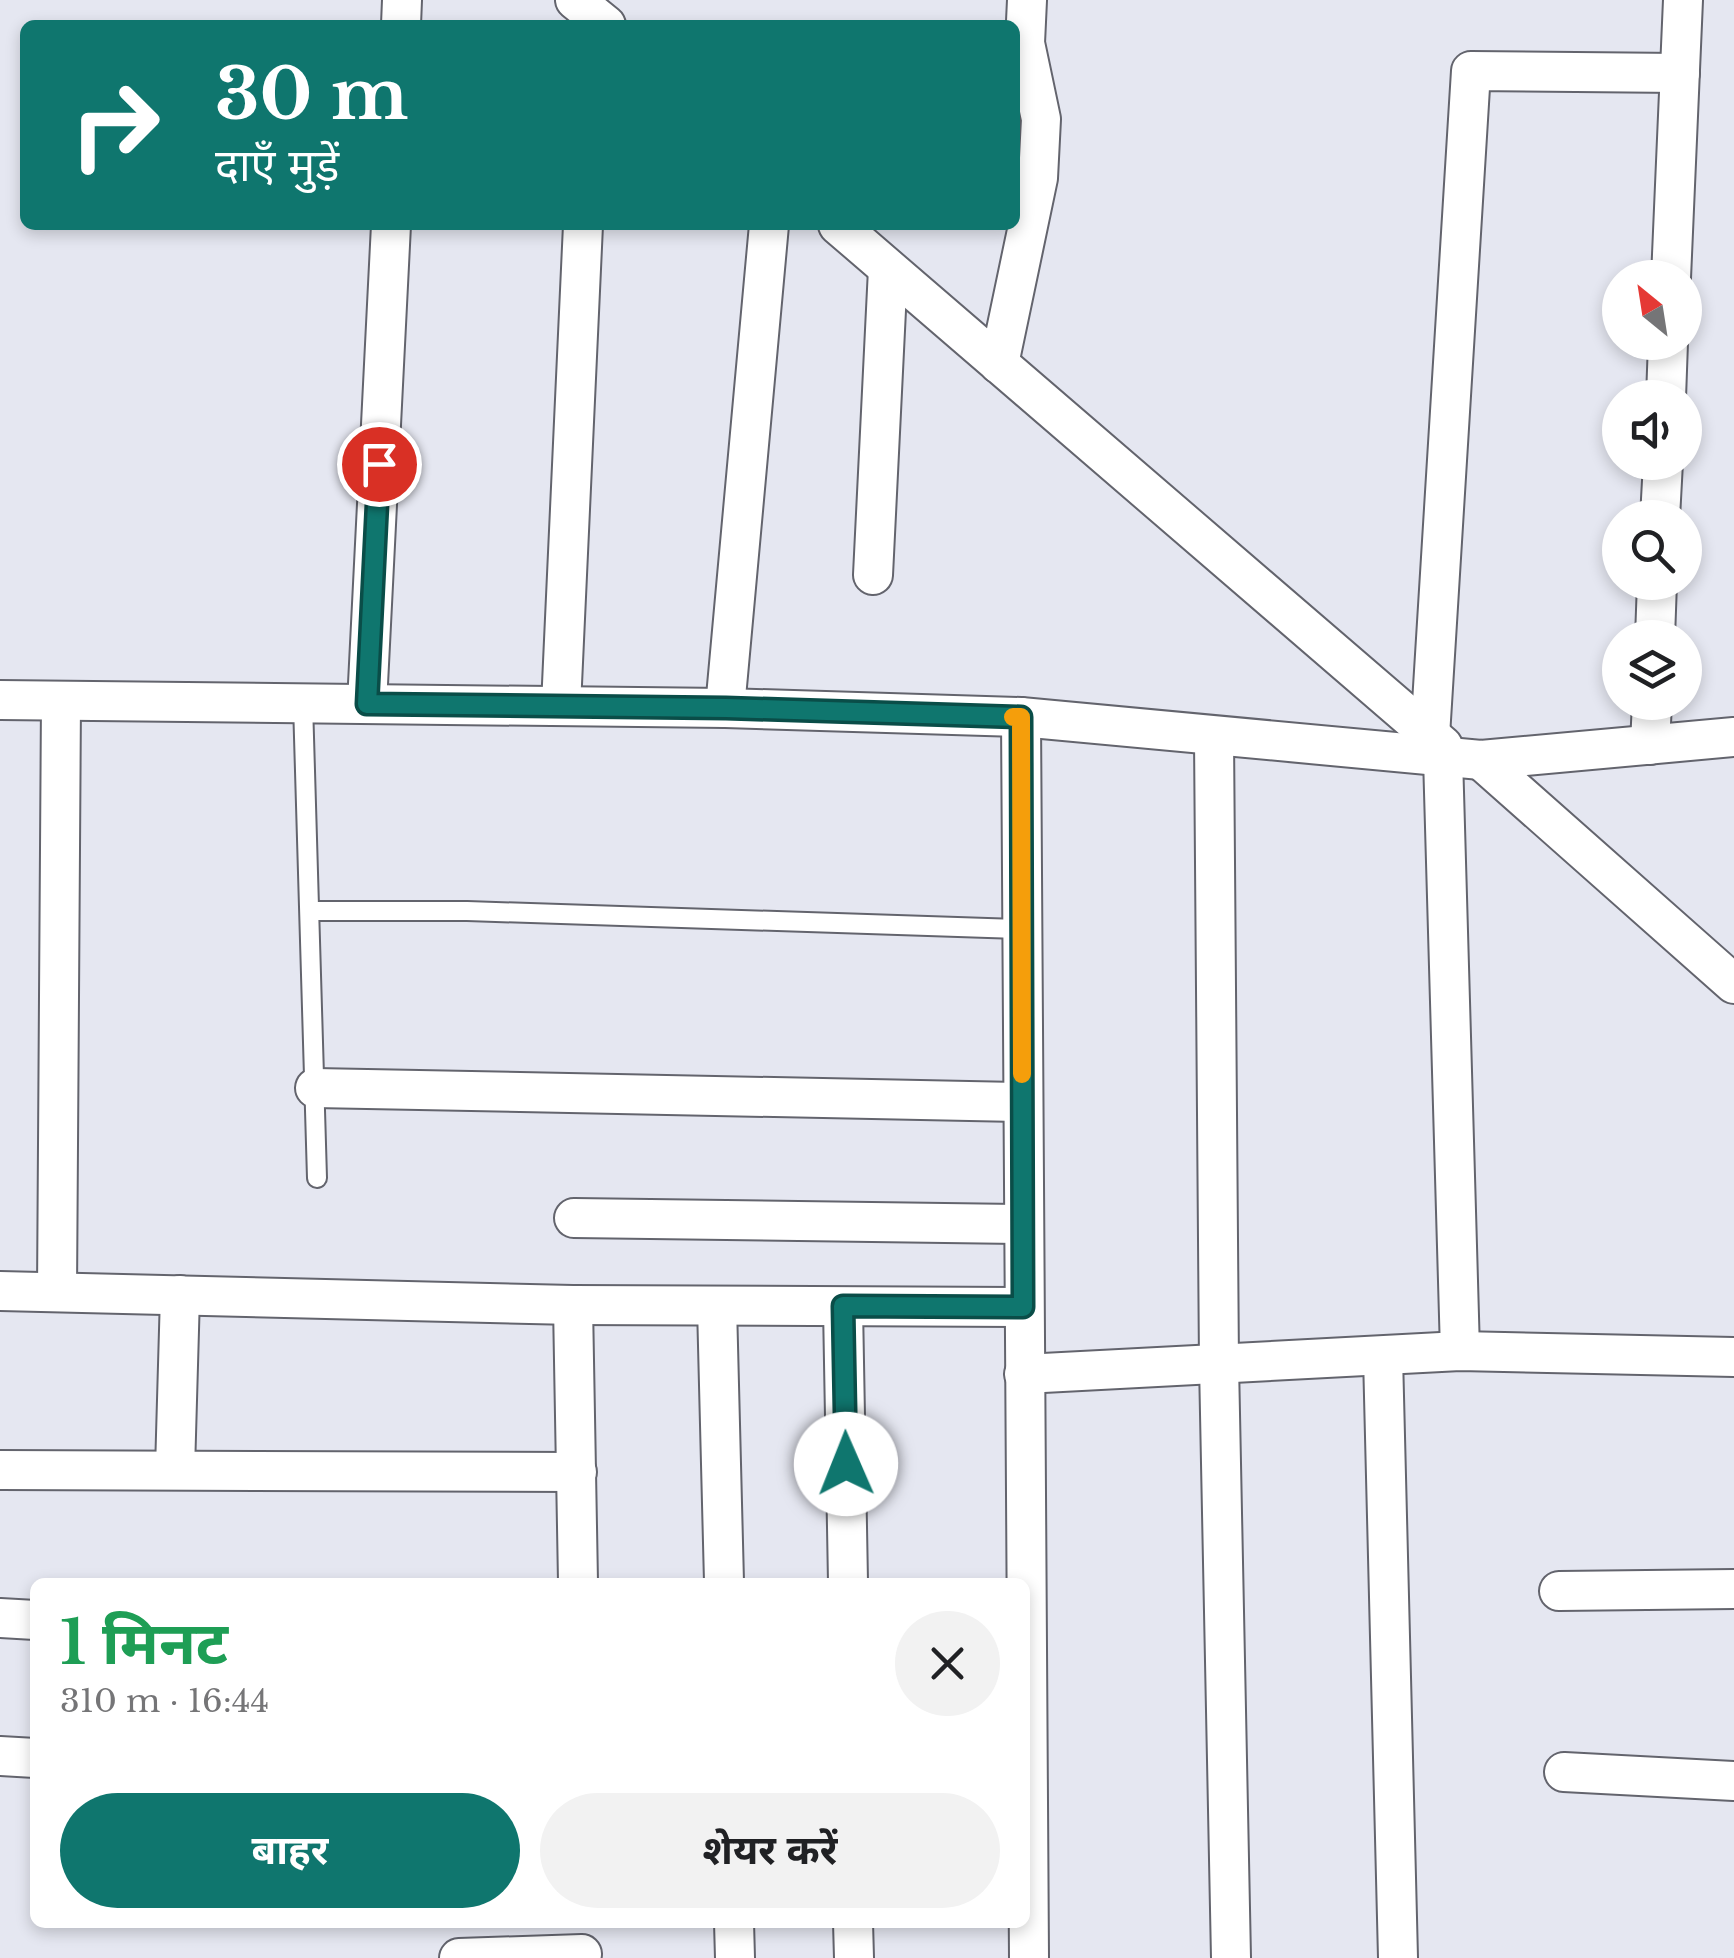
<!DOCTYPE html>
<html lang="hi">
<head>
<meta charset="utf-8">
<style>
  body { margin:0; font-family:"Libre Baskerville","Noto Sans Devanagari",serif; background:#f2f2f2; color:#202124; height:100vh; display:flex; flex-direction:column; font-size:38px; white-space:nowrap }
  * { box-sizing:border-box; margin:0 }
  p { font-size:32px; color:#757577 }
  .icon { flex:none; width:55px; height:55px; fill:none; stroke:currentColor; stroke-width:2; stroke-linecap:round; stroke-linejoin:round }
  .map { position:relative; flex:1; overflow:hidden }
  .side { position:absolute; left:30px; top:1578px; width:1000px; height:350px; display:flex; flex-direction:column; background:#fff; border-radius:15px; box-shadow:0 5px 15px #0003 }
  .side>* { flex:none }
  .hud { position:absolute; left:20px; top:20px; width:1000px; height:210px; border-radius:15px; box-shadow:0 5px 15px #0003; background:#0f766e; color:#fff; overflow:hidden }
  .needle { width:65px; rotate:330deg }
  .fabs { position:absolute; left:1602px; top:260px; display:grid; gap:20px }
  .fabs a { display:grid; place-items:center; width:100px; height:100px; border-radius:50%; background:#fff; box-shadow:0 5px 15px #0003; font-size:50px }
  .pin { position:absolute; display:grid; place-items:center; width:85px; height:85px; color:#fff; margin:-42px; border:5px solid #fff; border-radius:50%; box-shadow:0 2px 10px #0007 }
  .me { position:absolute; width:110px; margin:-55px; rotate:359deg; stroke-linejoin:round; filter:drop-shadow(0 0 8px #0008) }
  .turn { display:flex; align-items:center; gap:35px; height:210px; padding:0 30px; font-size:45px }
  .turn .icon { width:130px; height:130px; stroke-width:2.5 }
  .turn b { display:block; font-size:70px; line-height:85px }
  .round { display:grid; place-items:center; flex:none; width:105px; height:105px; border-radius:52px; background:#f2f2f2 }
  .head { display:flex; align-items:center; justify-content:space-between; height:170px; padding:0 30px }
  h1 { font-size:60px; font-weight:700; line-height:75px; color:#1e9e55 }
  .button { display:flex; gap:20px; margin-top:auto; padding:20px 30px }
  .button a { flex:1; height:115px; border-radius:60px; background:#0f766e; color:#fff; font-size:40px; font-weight:700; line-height:115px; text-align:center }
  .button a+a { background:#f2f2f2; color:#202124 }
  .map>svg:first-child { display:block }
</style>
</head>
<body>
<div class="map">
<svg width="1734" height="1958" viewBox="0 0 1734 1958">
  <rect width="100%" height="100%" fill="#e5e7f1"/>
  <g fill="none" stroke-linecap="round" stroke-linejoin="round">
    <defs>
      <g id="service">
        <polyline points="303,703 317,1178"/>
        <polyline points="310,911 467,911 1021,929"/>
      </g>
      <g id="minor">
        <polyline points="575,0 606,25"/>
        <polyline points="401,25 402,0"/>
        <polyline points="838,225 1443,746"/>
        <polyline points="1671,278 1683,0"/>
        <polyline points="999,364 1038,178 1041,119 1025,43 1027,0"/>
        <polyline points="1666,398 1668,342"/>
        <polyline points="1660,518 1663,462"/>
        <polyline points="873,575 888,269"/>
        <polyline points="1655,638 1657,582"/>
        <polyline points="0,700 725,708 1021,717 1481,760 1734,737"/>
        <polyline points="367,704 391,225"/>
        <polyline points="561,706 583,225"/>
        <polyline points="725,708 769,225"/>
        <polyline points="1021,717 1029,1958"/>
        <polyline points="1430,736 1471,71 1680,73"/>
        <polyline points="1214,737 1219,1364 1231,1958"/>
        <polyline points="1650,745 1652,702"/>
        <polyline points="1443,757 1460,1351"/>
        <polyline points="1481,760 1734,984"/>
        <polyline points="315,1088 1022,1102"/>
        <polyline points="574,1218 1022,1224"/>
        <polyline points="0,1291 573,1305 1023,1307"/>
        <polyline points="57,1292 61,701"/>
        <polyline points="573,1305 578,1582"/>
        <polyline points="717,1306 724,1582"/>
        <polyline points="843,1307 848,1582"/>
        <polyline points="1383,1356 1398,1958"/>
        <polyline points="1024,1374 1460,1351 1734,1357"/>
        <polyline points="0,1470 577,1472"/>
        <polyline points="175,1470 180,1295"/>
        <polyline points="1559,1591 1734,1589"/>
        <polyline points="0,1618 35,1620"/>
        <polyline points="0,1756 35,1758"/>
        <polyline points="1564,1772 1734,1781"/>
        <polyline points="734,1922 735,1958"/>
        <polyline points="853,1922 854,1958"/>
        <polyline points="459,1958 582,1954"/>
      </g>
    </defs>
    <use href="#service" stroke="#63646d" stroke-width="22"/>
    <use href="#minor" stroke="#63646d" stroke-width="42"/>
    <use href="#service" stroke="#fff" stroke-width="18"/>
    <use href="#minor" stroke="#fff" stroke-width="38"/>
  </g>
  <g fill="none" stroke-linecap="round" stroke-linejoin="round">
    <defs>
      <polyline id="route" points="379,464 367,704 726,708 1021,717 1023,1307 843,1306 846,1464"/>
    </defs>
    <use href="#route" stroke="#0a4d48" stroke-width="25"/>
    <use href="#route" stroke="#0f766e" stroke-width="18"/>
    <polyline stroke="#f59e0b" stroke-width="18" points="1013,717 1021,717 1022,1074"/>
  </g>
</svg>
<div class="fabs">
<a><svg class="needle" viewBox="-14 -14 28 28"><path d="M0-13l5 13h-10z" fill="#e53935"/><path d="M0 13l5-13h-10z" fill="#757577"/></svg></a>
<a><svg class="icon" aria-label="sound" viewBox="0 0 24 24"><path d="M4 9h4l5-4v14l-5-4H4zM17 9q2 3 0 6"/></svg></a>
<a><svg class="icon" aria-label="search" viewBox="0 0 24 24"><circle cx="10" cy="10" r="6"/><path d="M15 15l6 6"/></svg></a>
<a><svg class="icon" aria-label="layers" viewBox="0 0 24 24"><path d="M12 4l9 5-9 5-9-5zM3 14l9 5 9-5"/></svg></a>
</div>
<div class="pin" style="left:379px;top:464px;background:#d93025"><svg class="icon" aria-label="arrive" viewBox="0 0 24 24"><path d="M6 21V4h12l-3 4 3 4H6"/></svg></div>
<svg class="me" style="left:846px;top:1464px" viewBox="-20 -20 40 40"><circle r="19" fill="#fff"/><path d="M0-13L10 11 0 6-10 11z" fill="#0f766e"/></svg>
<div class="hud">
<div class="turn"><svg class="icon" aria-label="right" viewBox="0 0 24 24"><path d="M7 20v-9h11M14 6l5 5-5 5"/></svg><div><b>30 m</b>दाएँ मुड़ें</div></div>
</div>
<section class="side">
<div class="head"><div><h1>1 मिनट</h1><p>310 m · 16:44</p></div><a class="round"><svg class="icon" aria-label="close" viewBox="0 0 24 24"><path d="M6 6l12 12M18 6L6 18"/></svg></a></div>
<div class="button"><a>बाहर</a><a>शेयर करें</a></div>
</section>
</div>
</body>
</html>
